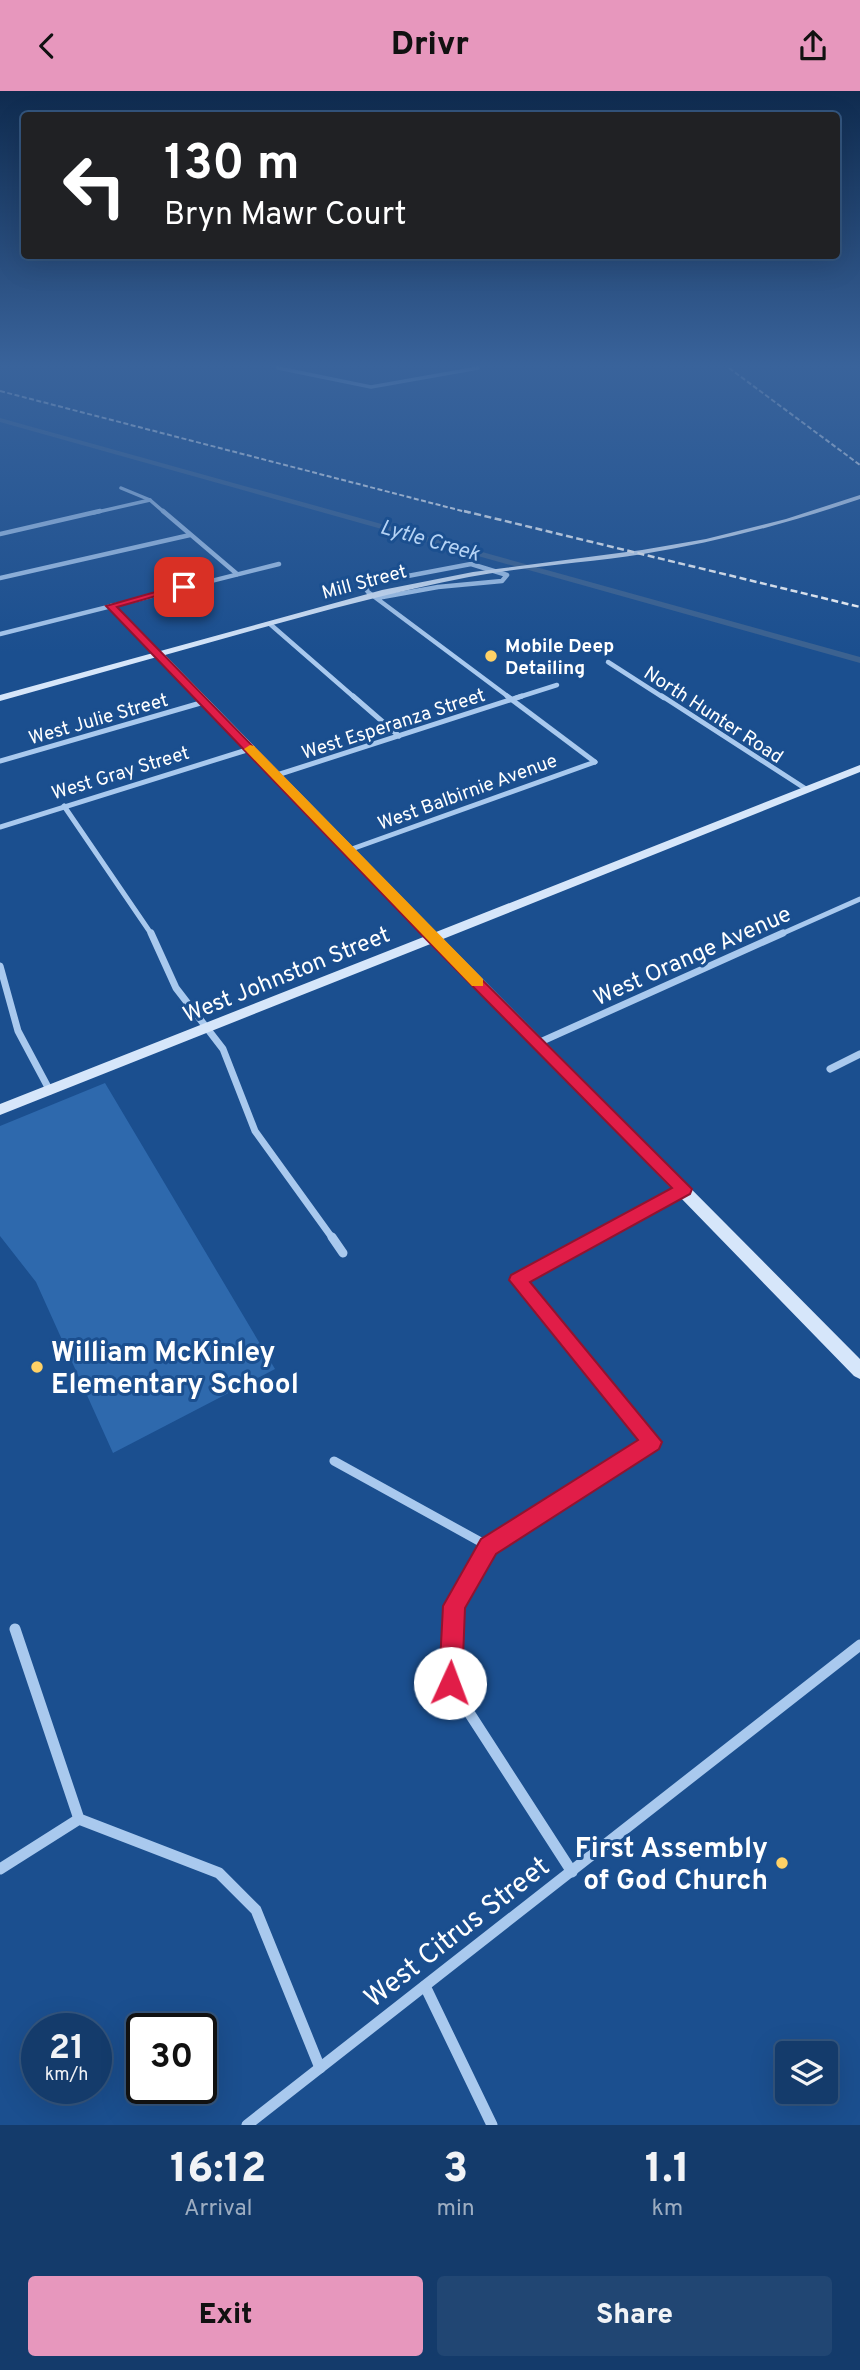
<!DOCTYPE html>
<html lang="en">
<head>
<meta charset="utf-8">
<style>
  body { margin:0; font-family:Overpass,sans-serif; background:#214673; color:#f1f3f6; height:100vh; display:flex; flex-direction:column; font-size:26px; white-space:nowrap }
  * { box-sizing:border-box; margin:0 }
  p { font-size:23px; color:#9dadc1 }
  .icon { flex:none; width:38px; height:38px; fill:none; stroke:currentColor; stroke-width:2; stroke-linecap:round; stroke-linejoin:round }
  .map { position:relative; height:2034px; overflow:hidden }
  .sheet { display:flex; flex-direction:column; background:#143b6b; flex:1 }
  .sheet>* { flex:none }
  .hud { position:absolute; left:21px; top:21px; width:819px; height:147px; border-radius:7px; box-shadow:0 7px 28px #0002,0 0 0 2px #33557e; background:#202124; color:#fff; overflow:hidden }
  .buttons { position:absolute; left:775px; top:1950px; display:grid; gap:14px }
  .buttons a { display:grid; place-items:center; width:63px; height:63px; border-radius:7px; background:#143b6b; box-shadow:0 7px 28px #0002,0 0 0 2px #33557e; font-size:35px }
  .speed { position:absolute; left:21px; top:1922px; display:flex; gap:14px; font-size:35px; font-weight:700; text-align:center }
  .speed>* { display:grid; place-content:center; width:91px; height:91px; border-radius:50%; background:#143b6b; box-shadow:0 7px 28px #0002,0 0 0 2px #33557e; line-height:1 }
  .speed small { font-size:18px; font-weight:400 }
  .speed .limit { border:4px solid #111; border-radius:10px; background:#fff; color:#111 }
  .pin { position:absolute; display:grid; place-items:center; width:60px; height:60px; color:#fff; margin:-30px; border-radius:14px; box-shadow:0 4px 10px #0006 }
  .me { position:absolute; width:77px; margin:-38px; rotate:2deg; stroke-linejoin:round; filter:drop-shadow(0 0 5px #0008) }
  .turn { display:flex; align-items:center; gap:24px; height:147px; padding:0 28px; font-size:32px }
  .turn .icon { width:91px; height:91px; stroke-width:2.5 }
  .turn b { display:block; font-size:49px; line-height:60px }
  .eta { display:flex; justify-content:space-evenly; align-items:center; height:119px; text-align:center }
  .eta b { font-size:42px; font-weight:800; line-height:49px }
  .action { display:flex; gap:14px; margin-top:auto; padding:14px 28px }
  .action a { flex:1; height:80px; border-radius:7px; background:#e797bd; color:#111; font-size:28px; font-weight:800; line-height:80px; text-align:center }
  .action a+a { background:#214673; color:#f1f3f6 }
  header { display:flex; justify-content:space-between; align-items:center; height:91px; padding:0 28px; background:#e797bd; color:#111; font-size:32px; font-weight:800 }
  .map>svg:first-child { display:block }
</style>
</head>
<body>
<header><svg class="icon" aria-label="back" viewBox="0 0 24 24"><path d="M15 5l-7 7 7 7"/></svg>Drivr<svg class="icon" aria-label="share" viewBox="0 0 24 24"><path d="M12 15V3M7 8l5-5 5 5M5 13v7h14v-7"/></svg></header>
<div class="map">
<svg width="860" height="2034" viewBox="0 0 860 2034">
  <rect width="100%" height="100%" fill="#1b4f8f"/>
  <polygon fill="#2e69ad" points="105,992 275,1278 113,1362 36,1191 0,1145 0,1035"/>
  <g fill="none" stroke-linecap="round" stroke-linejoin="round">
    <polygon fill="#3c6290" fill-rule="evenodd" points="0,327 860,566 860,572 0,331"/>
    <g stroke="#a9c9ee" stroke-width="3.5">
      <polyline points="278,277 371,296 478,277"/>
      <polyline points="121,397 150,409 165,422"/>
      <polyline points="93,422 150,409"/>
    </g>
    <g stroke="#a9c9ee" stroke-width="4.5">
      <polyline points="163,420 237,483"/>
      <polyline points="0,443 100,420"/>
      <polyline points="0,487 190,444"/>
      <polyline points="377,507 438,496 502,490 507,484 471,473 376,491 366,498 368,501 510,607"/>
      <polyline points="111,515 160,564"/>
      <polyline points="270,533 355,607"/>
      <polyline points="0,543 279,473"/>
      <polyline points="608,571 664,607"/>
      <polyline points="516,607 557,594"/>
    </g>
    <g stroke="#a9c9ee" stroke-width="5">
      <polyline points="353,605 399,645"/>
      <polyline points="507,605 595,671"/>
      <polyline points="662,605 806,698"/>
      <polyline points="0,670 204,611"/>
      <polyline points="277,684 522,605"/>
      <polyline points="64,715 152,844"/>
      <polyline points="0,736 250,658"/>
      <polyline points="349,759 595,671"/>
      <polyline points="779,844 860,808"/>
    </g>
    <g stroke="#a9c9ee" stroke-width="7">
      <polyline points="151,842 176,897 223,958 255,1040 333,1148"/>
      <polyline points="0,875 18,940 50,1000"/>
      <polyline points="538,952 783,842"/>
      <polyline points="830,978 860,963"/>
      <polyline points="593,1148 683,1099"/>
    </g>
    <g stroke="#a9c9ee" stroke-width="9">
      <polyline points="332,1146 343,1162"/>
      <polyline points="334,1370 488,1455"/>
      <polyline points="453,1537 454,1515 488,1455 652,1351 518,1189 597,1146"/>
    </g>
    <g stroke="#a9c9ee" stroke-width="11">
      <polyline points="453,1535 450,1592 572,1781"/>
      <polyline points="15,1538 79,1728 219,1782 256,1819 320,1977"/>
      <polyline points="0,1778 79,1728"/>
      <polyline points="425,1895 492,2034"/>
      <polyline points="247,2034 860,1554"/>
    </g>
    <path fill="#d6e6fa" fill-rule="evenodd" d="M860 404V408C789 432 718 451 643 463 586 472 527 475 469 486 366 506 266 536 165 564L436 841 860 674V681L443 848 860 1268V1288L854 1285 433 852 0 1024V1013L426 845 157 566 0 610V604L382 499 473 481 642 459 706 448 786 428Z"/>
    <g stroke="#fff" stroke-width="2" stroke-dasharray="5 2.5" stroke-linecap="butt">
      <polyline points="729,277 860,374"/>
      <polyline points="0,300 470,422"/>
    </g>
    <polyline stroke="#fff" stroke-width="2.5" stroke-dasharray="7 3.5" stroke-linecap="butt" points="464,420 860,516"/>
  </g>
  <linearGradient id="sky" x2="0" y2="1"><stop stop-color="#0f2b4f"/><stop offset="0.49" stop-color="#39639b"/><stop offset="1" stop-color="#39639b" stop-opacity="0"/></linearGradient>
  <rect width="860" height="561" fill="url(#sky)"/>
  <polygon fill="#e11d48" stroke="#92132f" stroke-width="2" points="180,494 188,496 117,516 429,836 692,1098 690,1103 530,1191 662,1351 659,1358 496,1463 465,1517 462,1592 459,1600 450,1604 442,1600 439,1592 443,1515 481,1448 638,1349 509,1189 511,1184 672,1097 420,842 106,515"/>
  <polygon fill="#f59e0b" points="250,654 254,655 483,888 483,895 472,895 246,660 244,658"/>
  <g fill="#ffd166" stroke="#1b4f8f" stroke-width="2.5">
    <circle cx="491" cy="565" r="7"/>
    <circle cx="37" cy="1276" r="7"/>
    <circle cx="782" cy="1772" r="7"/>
  </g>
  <g text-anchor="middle" stroke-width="6" stroke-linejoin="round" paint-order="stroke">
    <g font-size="19" fill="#fff" stroke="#1b4f8f">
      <text transform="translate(364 490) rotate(-15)" y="7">Mill Street</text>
      <text transform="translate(714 623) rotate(33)" y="7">North Hunter Road</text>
      <text transform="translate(98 627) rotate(-16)" y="7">West Julie Street</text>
      <text transform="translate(393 632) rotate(-18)" y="7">West Esperanza Street</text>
      <text transform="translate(120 681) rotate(-17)" y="7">West Gray Street</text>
      <text transform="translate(467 700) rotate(-20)" y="7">West Balbirnie Avenue</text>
    </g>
    <g font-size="19" font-weight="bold" fill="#fff" stroke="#1b4f8f" text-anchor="start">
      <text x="505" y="561">Mobile Deep<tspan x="505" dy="22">Detailing</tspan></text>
    </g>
    <g font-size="21" font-style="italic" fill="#b5d3f5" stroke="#1b4f8f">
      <text transform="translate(430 449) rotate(16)" y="7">Lytle Creek</text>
    </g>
    <g font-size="23" fill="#fff" stroke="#1b4f8f">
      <text transform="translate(692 864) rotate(-24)" y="8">West Orange Avenue</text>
      <text transform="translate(286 883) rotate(-22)" y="8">West Johnston Street</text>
    </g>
    <g font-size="28" font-weight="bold" fill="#fff" stroke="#1b4f8f" text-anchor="start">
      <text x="51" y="1270">William McKinley<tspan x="51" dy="32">Elementary School</tspan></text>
      <text x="768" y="1766" text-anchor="end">First Assembly<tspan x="768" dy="32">of God Church</tspan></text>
    </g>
    <g font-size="28" fill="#fff" stroke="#1b4f8f">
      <text transform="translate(456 1840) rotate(-38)" y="10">West Citrus Street</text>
    </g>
  </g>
</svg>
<div class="buttons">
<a><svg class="icon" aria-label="layers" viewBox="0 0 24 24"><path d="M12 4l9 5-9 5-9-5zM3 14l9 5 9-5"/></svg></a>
</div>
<div class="speed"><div>21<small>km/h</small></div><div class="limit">30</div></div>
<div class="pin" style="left:184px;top:496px;background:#d93025"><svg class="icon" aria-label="arrive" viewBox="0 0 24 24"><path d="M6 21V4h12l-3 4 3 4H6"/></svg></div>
<svg class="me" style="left:450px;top:1592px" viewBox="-20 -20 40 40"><circle r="19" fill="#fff"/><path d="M0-13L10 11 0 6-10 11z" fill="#e11d48"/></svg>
<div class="hud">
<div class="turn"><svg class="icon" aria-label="left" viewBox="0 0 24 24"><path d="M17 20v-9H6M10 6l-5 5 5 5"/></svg><div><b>130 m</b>Bryn Mawr Court</div></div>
</div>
</div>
<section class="sheet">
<div class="eta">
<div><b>16:12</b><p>Arrival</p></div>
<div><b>3</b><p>min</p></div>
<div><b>1.1</b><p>km</p></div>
</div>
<div class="action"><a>Exit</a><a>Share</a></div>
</section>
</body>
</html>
